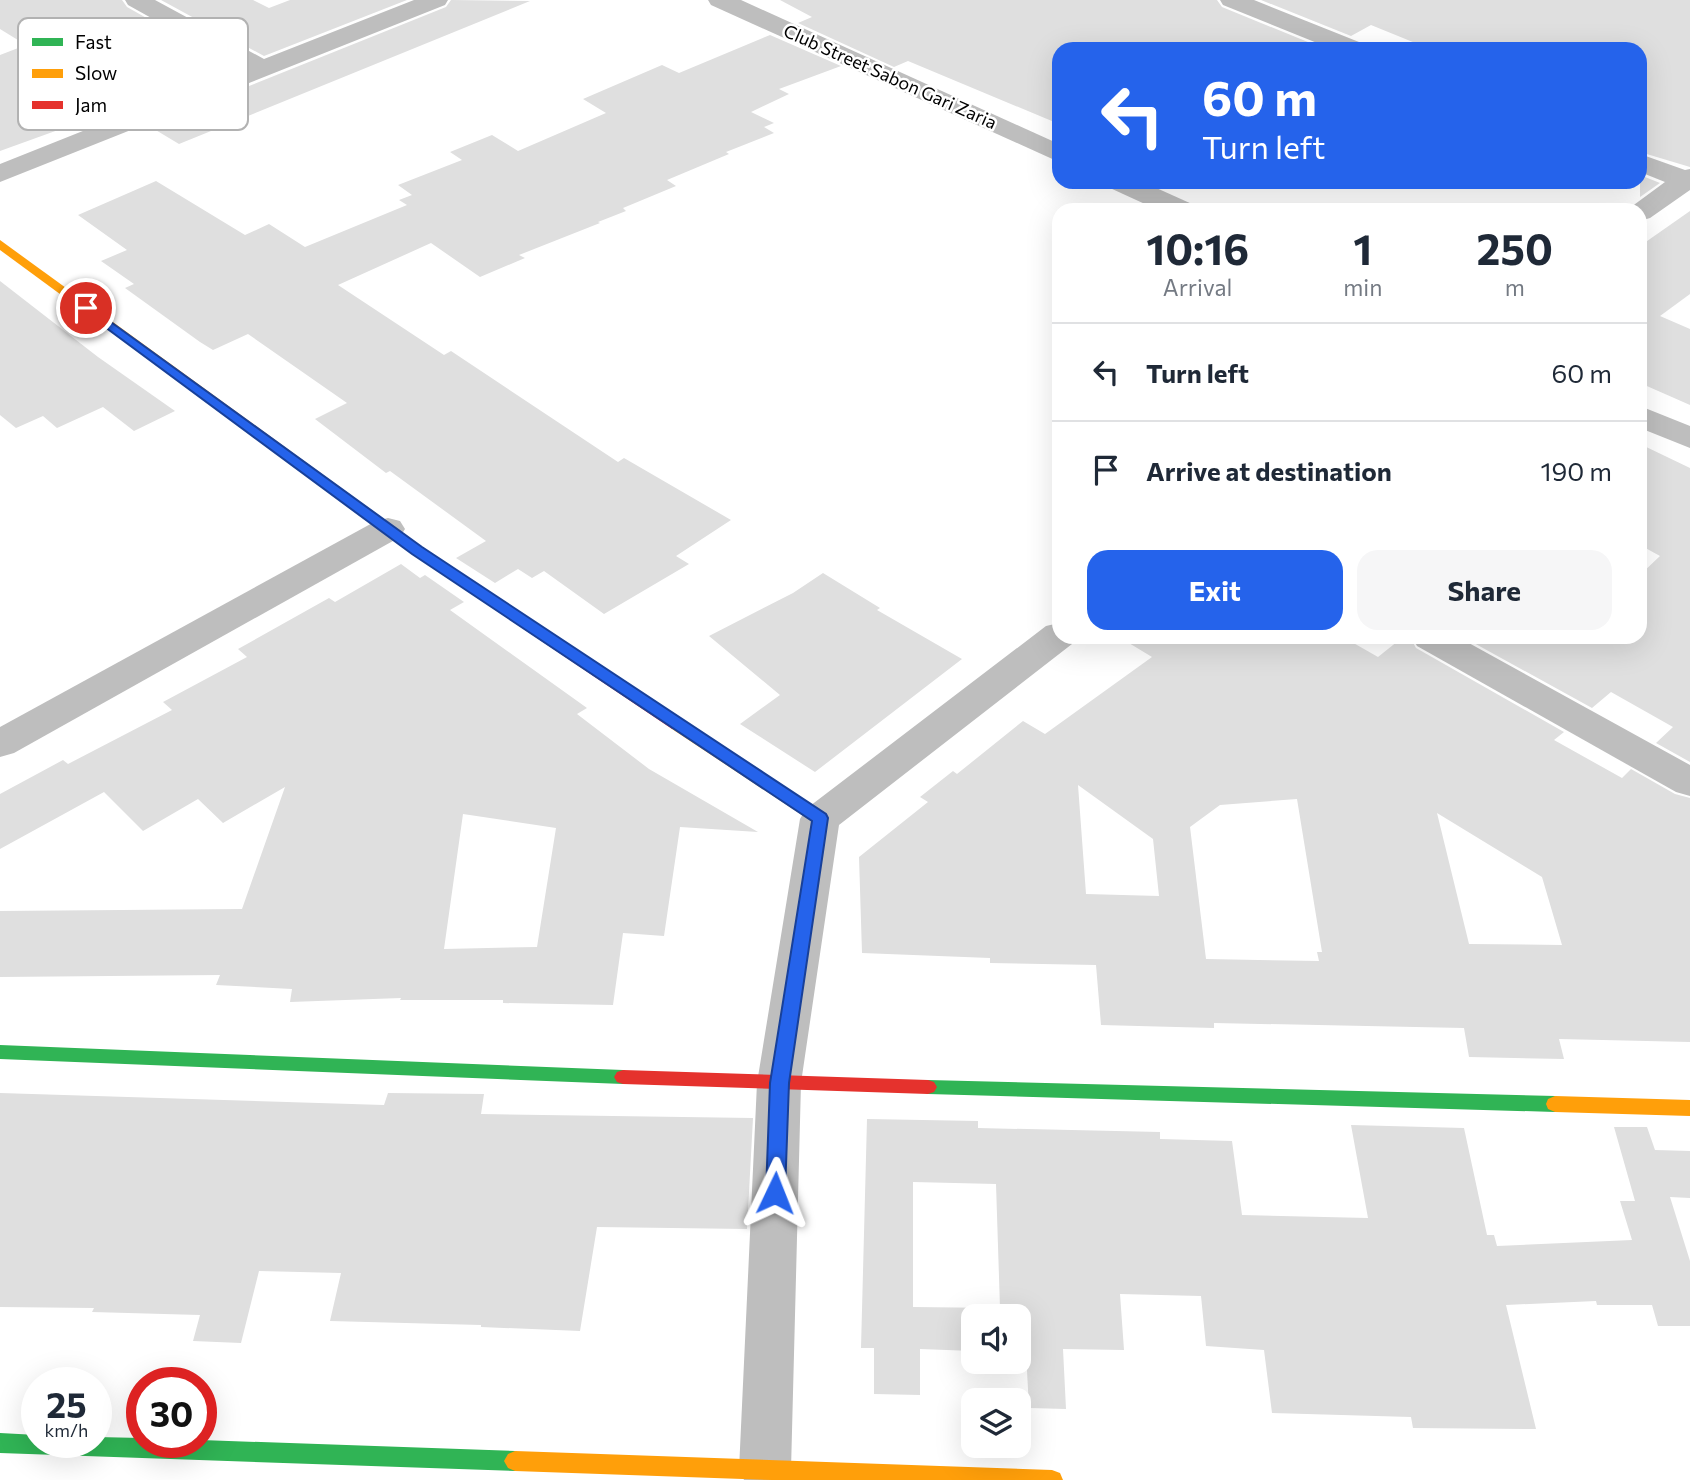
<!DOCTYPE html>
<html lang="en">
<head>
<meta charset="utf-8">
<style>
  body { margin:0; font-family:Commissioner,sans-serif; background:#f6f6f7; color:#1f2937; height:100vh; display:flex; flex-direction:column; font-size:26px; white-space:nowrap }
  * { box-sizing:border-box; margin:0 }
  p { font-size:23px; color:#747a83 }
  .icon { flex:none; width:38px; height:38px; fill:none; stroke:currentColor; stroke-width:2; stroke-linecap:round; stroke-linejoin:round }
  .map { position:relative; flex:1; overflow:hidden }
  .drawer { position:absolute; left:1052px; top:203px; width:595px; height:441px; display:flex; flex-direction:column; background:#fff; border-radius:21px; box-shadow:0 7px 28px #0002 }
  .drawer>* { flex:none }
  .banner { position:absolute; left:1052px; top:42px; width:595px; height:147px; border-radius:21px; box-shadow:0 7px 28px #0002; background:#2563eb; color:#fff; overflow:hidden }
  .fabs { position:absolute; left:961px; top:1304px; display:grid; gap:14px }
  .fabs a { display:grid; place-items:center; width:70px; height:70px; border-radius:14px; background:#fff; box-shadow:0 7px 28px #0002; font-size:35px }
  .speed { position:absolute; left:21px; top:1367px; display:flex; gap:14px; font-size:35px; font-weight:700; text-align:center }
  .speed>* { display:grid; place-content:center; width:91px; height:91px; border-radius:50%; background:#fff; box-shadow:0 7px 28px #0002; line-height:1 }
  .speed small { font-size:18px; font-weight:400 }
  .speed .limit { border:10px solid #d22; background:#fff; color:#111 }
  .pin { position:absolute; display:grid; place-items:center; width:60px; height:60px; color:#fff; margin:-30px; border:4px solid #fff; border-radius:50%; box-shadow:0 2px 7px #0007 }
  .me { position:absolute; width:77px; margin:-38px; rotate:2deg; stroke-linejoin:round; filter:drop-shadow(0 0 5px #0008) }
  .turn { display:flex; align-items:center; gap:24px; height:147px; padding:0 35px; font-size:32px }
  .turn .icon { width:91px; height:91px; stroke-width:2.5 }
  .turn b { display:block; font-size:49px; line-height:60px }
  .eta { display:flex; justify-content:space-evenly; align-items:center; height:119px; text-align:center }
  .eta b { font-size:42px; font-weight:700; line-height:49px }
  .cta { display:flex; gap:14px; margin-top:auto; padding:14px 35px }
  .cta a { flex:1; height:80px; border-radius:21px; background:#2563eb; color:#fff; font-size:28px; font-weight:700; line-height:80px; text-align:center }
  .cta a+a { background:#f6f6f7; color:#1f2937 }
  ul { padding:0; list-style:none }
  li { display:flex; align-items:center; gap:21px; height:98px; padding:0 35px; border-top:2px solid #e0e1e3 }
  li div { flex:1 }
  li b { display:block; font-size:26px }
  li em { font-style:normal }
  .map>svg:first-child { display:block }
</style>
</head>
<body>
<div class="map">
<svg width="1690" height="1480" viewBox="0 0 1690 1480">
  <rect width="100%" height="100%" fill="#fff"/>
  <g fill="#dfdfdf" fill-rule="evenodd">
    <polygon points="0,0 122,0 127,7 235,68 125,111 119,108 0,151 0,55 26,45 0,29"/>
    <polygon points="161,0 253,0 269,8 290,0 407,0 264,56"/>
    <polygon points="451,0 530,1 179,144 149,126 446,7"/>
    <polygon points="780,0 1217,0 1222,7 1325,49 1059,49 1059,124 908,61 894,67 798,23 812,17"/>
    <polygon points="1261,0 1690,0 1690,167 1640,152 1640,49 1430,49 1371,25 1351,36"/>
    <polygon points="770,35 841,66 779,89 789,94 751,112 774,123 764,127 774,133 726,152 729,154 667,180 676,186 623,208 626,211 598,222 600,223 519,255 525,258 480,277 431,243 338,285 444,355 451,351 618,462 624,458 731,520 676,556 689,564 604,614 544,571 532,578 518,569 495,583 456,558 486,541 390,471 386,473 315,419 347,403 248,334 213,350 200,342 125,288 134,284 101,261 127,250 78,215 156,181 245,235 269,224 305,247 407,205 399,200 412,195 398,185 462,160 450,152 492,135 518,151 606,113 583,99 662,65 679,73"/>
    <polygon points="1640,175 1660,183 1640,197"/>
    <polygon points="1690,211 1690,294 1660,316 1690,329 1690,405 1640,383 1640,246"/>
    <polygon points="0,281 98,357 175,411 134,431 103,407 57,428 43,416 16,428 0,415"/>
    <polygon points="1640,444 1690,468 1690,762 1656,743 1673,727 1611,692 1592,708 1463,637 1640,637 1640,575 1660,556 1640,545"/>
    <path d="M401 564 420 578 425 575 464 602 450 610 587 708 577 714 649 769 758 832 680 827 664 936 623 933 613 1005 503 1003V1000H400L401 998 290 1002 292 989 216 985 220 975 0 977V911L242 909 285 787 223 823 198 799 143 831 104 792 0 849V794L63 760 68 764 172 710 163 702 247 657 238 649 329 598 335 602ZM463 814 556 828 537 947 444 949Z"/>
    <polygon points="823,573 880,608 877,610 962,659 815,772 740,724 780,695 709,636 793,593"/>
    <path d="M1119 637H1343L1378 657 1403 637H1410L1416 648 1564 732 1554 740 1622 778 1631 769 1675 794 1690 798V1042L1559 1039 1564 1059 1469 1057 1464 1028 1214 1023V1028L1101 1025 1096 965 990 963V958L862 953 859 857 928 802 920 797 953 771 957 774 1023 721 1045 734 1152 657ZM1078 785 1153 839 1159 896 1086 894ZM1297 799 1322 952H1317L1319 961 1206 959 1190 827 1220 805ZM1437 813 1542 877 1562 945 1469 944Z"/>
    <polygon points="0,1093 384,1105 388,1093 484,1094 481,1114 753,1118 747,1229 597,1227 580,1331 481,1327 481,1325 330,1321 341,1273 259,1271 241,1343 193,1341 200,1315 92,1312 94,1308 0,1307"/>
    <path d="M867 1119 978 1121V1128L1160 1132V1139L1232 1141 1242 1215 1368 1218 1351 1125 1464 1128 1487 1235H1494L1497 1246 1632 1240 1620 1201H1635L1614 1127H1647L1655 1150 1690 1151V1198L1670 1197 1690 1261V1326H1658L1652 1305H1597L1596 1301 1506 1305 1536 1429 1413 1428 1411 1417 1272 1413 1264 1350 1206 1346 1201 1296 1120 1294 1124 1350 1063 1349 1066 1409 1029 1408 1026 1352H1018V1316H973V1351L920 1349V1395L874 1394V1348H861ZM913 1182 996 1184 1000 1308 913 1307Z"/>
  </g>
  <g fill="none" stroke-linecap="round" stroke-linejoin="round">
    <g fill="#bebebe" fill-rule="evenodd">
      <polygon points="125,0 155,0 264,59 414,0 448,0 445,5 0,182 0,164 241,68 128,5"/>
      <polygon points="708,0 741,0 1059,144 1059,162 711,5"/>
      <polygon points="1220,0 1254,0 1364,44 1368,49 1332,49 1223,5"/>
      <polygon points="1640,154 1685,170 1690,169 1690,190 1650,218 1640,221 1640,210 1627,210 1665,182 1640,172"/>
      <polygon points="1106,182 1143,182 1192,204 1196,210 1158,210 1110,188"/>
      <polygon points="1640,406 1690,426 1690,448 1640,428"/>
      <polygon points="388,518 400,521 405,529 400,537 14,753 0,757 0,727 376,521"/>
      <polygon points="1059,623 1059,637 1076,637 1072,644 839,825 801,1083 791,1470 786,1480 744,1480 739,1470 757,1083 800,819 806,809 1046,626"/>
      <polygon points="1412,637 1458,637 1690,765 1690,796 1676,792 1417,646"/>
    </g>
    <g fill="#30b455" fill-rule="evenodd">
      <polygon points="0,1045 623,1070 629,1072 632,1077 629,1082 623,1084 0,1059"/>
      <polygon points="928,1080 1555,1096 1562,1099 1564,1104 1562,1109 1555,1112 928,1094 922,1092 919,1087 922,1082"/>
      <polygon points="0,1433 37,1435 37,1442 96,1442 96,1437 142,1438 142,1442 201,1440 515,1451 522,1454 526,1461 522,1468 515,1471 0,1453"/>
    </g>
    <g fill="#ff9f0a" fill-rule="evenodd">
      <polygon points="0,240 443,562 445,565 443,568 433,568 0,250"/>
      <polygon points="678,720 826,815 828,819 826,823 814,823 672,729 670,725 672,721"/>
      <polygon points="1555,1096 1690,1100 1690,1116 1555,1112 1548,1109 1546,1104 1548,1099"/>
      <polygon points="515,1451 1052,1470 1060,1473 1063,1480 772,1480 515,1471 508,1468 504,1461 508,1454"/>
    </g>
    <g fill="#e5322d" fill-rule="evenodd">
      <polygon points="438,560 684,721 686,725 684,729 672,729 433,568 431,565 433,562"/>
      <polygon points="623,1070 928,1080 934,1082 937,1087 934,1092 928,1094 623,1084 617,1082 614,1077 617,1072"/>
    </g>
  </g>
  <polygon fill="#2563eb" stroke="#184099" stroke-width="2" points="86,304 422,547 826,814 828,818 789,1083 785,1193 782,1199 775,1201 769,1199 766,1193 770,1083 812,821 412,554 82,310 82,305"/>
  <g text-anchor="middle" stroke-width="5" stroke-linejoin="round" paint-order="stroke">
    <g font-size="18" fill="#000" stroke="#fff">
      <text transform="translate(890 77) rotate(24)" y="6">Club Street Sabon Gari Zaria</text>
    </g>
  </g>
  <rect x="18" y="18" width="230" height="112" rx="10" fill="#fff" stroke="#b2b2b2" stroke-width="2"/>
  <rect x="32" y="38" width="31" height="8" fill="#30b455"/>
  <rect x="32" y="69" width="31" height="9" fill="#ff9f0a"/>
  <rect x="32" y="101" width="31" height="8" fill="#e5322d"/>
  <g font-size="19" fill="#000">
    <text x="75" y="49">Fast</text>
    <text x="75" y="80">Slow</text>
    <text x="75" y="112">Jam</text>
  </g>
</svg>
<div class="fabs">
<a><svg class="icon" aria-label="sound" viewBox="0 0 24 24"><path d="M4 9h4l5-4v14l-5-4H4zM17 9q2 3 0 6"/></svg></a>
<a><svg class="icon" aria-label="layers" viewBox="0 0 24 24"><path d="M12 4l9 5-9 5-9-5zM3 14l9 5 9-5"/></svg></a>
</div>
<div class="speed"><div>25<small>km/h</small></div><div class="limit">30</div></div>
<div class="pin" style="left:86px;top:308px;background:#d93025"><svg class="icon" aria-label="arrive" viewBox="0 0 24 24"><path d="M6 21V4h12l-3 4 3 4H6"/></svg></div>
<svg class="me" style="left:775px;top:1193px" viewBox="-20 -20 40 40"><path d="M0-17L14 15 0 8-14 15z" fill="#2563eb" stroke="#fff" stroke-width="4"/></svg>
<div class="banner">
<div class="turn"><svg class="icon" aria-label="left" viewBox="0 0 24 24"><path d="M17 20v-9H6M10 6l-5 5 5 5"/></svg><div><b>60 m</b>Turn left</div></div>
</div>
<section class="drawer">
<div class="eta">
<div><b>10:16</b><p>Arrival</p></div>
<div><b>1</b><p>min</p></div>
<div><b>250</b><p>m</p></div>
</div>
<ul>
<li><svg class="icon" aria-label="left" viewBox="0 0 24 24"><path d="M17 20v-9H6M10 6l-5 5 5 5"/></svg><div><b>Turn left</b></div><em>60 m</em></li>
<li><svg class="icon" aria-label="arrive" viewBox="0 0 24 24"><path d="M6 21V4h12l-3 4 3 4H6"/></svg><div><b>Arrive at destination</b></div><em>190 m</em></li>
</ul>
<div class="cta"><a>Exit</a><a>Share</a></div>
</section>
</div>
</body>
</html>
